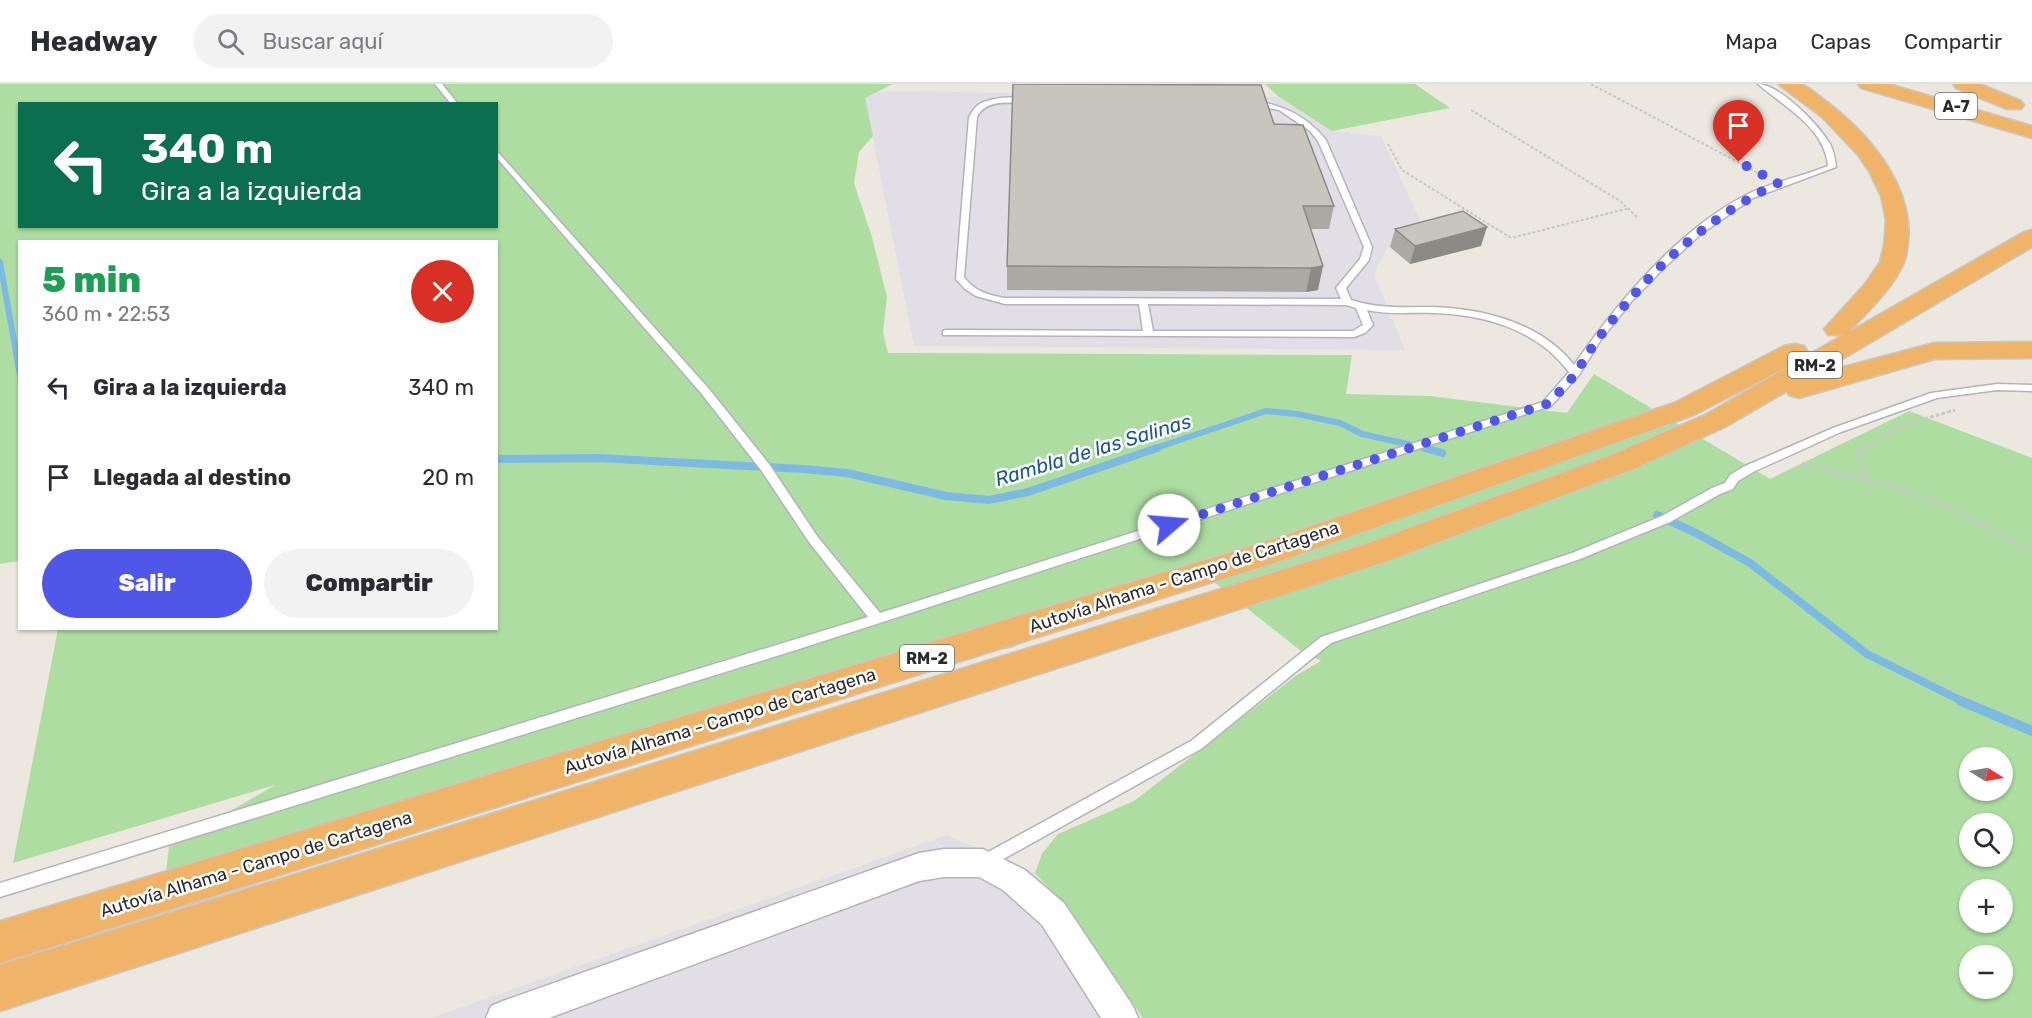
<!DOCTYPE html>
<html lang="es">
<head>
<meta charset="utf-8">
<style>
  body { margin:0; font-family:Rubik,sans-serif; background:#f2f2f3; color:#2b2b33; height:100vh; display:flex; flex-direction:column; font-size:22px; white-space:nowrap }
  * { box-sizing:border-box; margin:0 }
  p { font-size:20px; color:#7c7c81 }
  .icon { flex:none; width:33px; height:33px; fill:none; stroke:currentColor; stroke-width:2; stroke-linecap:round; stroke-linejoin:round }
  .map { position:relative; flex:1; overflow:hidden }
  .side { position:absolute; left:18px; top:156px; width:480px; height:390px; display:flex; flex-direction:column; background:#fff; border-radius:0px; box-shadow:0 2px 4px #0004 }
  .side>* { flex:none }
  .banner { position:absolute; left:18px; top:18px; width:480px; height:126px; border-radius:0px; box-shadow:0 2px 4px #0004; background:#0b6e4f; color:#fff; overflow:hidden }
  .needle { width:39px; rotate:101deg }
  .controls { position:absolute; left:1959px; top:663px; display:grid; gap:12px }
  .controls a { display:grid; place-items:center; width:54px; height:54px; border-radius:50%; background:#fff; box-shadow:0 2px 4px #0004; font-size:30px }
  .pin { position:absolute; display:grid; place-items:center; width:51px; height:51px; color:#fff; margin:-62px -26px; border-radius:50% 50% 50% 0; rotate:-45deg; box-shadow:0 0 6px #0007 }
  .pin .icon { rotate:45deg }
  .me { position:absolute; width:66px; margin:-33px; rotate:72deg; stroke-linejoin:round; filter:drop-shadow(0 0 4px #0008) }
  .turn { display:flex; align-items:center; gap:21px; height:126px; padding:0 24px; font-size:27px }
  .turn .icon { width:78px; height:78px; stroke-width:2.5 }
  .turn b { display:block; font-size:42px; line-height:51px }
  .round { display:grid; place-items:center; flex:none; width:63px; height:63px; border-radius:32px; background:#f2f2f3 }
  .overview { display:flex; align-items:center; justify-content:space-between; height:102px; padding:0 24px }
  h1 { font-size:36px; font-weight:800; line-height:45px; color:#1e9e55 }
  .primary-button { display:flex; gap:12px; margin-top:auto; padding:12px 24px }
  .primary-button a { flex:1; height:69px; border-radius:36px; background:#5057e8; color:#fff; font-size:24px; font-weight:800; line-height:69px; text-align:center }
  .primary-button a+a { background:#f2f2f3; color:#2b2b33 }
  ul { padding:0; list-style:none }
  li { display:flex; align-items:center; gap:18px; height:90px; padding:0 24px }
  li div { flex:1 }
  li b { display:block; font-size:22px }
  li em { font-style:normal }
  header { display:flex; align-items:center; gap:36px; box-sizing:border-box; height:84px; padding:0 30px; background:#fff; border-bottom:2px solid #e1e1e2 }
  header strong { font-size:28px }
  nav { display:flex; gap:33px; margin-inline-start:auto; font-size:21px }
  .search { width:420px; height:54px; background:#f2f2f3; display:flex; align-items:center; gap:15px; box-sizing:border-box; padding:0 21px; border-radius:33px; color:#7c7c81; font-size:22px }
  .map>svg:first-child { display:block }
</style>
</head>
<body>
<header>
<strong>Headway</strong>
<div class="search"><svg class="icon" aria-label="search" viewBox="0 0 24 24"><circle cx="10" cy="10" r="6"/><path d="M15 15l6 6"/></svg>Buscar aquí</div>
<nav><a>Mapa</a><a>Capas</a><a>Compartir</a></nav>
</header>
<div class="map">
<svg width="2032" height="934" viewBox="0 0 2032 934">
  <rect width="100%" height="100%" fill="#ece8df"/>
  <g fill="#e1dfe5">
    <polygon points="892,7 1279,13 1332,47 1381,52 1428,153 1387,164 1377,184 1375,193 1405,266 914,262 865,14 873,9"/>
    <polygon points="947,751 1035,789 1067,823 1143,934 431,934"/>
  </g>
  <g fill="#addda1" fill-rule="evenodd">
    <path d="M0 0H893L865 14 873 52 859 68 854 99 872 153 887 213 883 248 888 269 1352 271 1346 310 1430 312 1567 329 1594 290 1770 395 1909 327 2032 374V934H1143L1067 823 1035 789 1042 770 1058 750 1134 717 1297 591 1321 577 1301 567 1200 487 1011 564 881 585 164 804 169 763 275 701 13 779 58 545 496 544V158H20L19 477 0 480ZM20 20H496V142H20ZM1970 674H2002V706H1970ZM1970 740H2002V772H1970ZM1970 806H2002V838H1970ZM1970 872H2002V904H1970Z"/>
    <polygon points="1265,0 1415,0 1450,24 1332,47 1279,13"/>
  </g>
  <g fill="none" stroke-linecap="round" stroke-linejoin="round">
    <g stroke="#7dbae3" stroke-width="6">
      <polyline points="0,178 20,291"/>
      <polyline points="1153,365 1266,327 1297,330 1340,339 1362,350 1430,365"/>
    </g>
    <g stroke="#7dbae3" stroke-width="8">
      <polyline points="1425,364 1442,369"/>
      <polyline points="496,375 598,374 803,385 847,389 946,412 989,416 1028,408 1157,364"/>
      <polyline points="1657,431 1698,450 1750,479 1867,570 1964,618"/>
    </g>
    <polyline stroke="#7dbae3" stroke-width="10" points="1961,617 2032,647"/>
    <defs>
      <g id="lane">
        <polygon points="435,0 442,0 458,20 451,20"/>
        <path d="M1758 0C1779 0 1819 41 1830 60 1834 68 1835 75 1836 83L1753 114 1701 150 1665 183 1631 218 1600 257 1579 291 1551 322 796 566 0 813V799L868 533 809 458 761 386 701 309 496 73V66L709 305 769 380 817 452 880 529 1543 318 1569 288C1537 246 1487 231 1435 229 1413 228 1389 231 1367 226L1373 241 1365 249 1354 253 943 251V247L946 246 1143 247 1139 220H1005L976 212 965 205 956 195 969 33C972 28 974 24 978 21 990 13 1018 11 1031 17L1027 19C1009 19 986 15 977 33L964 193C974 207 988 211 1005 214L1341 215 1336 204 1360 175 1364 163 1318 57 1310 47 1279 26 1249 20V16H1252C1283 22 1305 30 1326 56L1372 163 1369 176 1346 204 1351 216C1378 225 1405 223 1433 223 1485 225 1541 239 1574 281 1617 219 1678 146 1746 111 1772 98 1801 93 1828 82 1825 43 1784 23 1758 0ZM1148 220 1346 221 1356 224 1363 241 1353 247H1153Z"/>
        <polygon points="1997,300 2032,301 2032,307 1997,306 1937,314 1841,348 1753,388 1738,397 1733,405 1720,410 1670,438 1580,475 1331,559 1201,665 989,783 984,785 979,783 976,778 979,773 1191,657 1321,553 1572,469 1662,432 1712,404 1725,399 1730,391 1745,382 1833,344 1931,309"/>
      </g>
      <polygon id="street" points="944,765 983,765 1025,786 1064,819 1133,922 1138,934 1101,934 1042,841 1003,806 979,793 944,793 919,797 549,934 486,934 491,922 503,917 919,769"/>
      <g id="highway">
        <path d="M1778 0C1785 0 1795 0 1801 0 1810 3 1820 13 1827 18 1874 54 1920 110 1906 172 1900 198 1866 229 1849 248L2024 148 2032 146V163L1817 290 1934 259 2032 258V274L1935 275 1799 314 1789 311 1787 307 1725 343 1631 386 1384 478 0 927V881L1360 462 1609 372 1705 331 1843 251H1828L1824 245 1865 200 1880 178 1884 161 1886 136 1881 112 1870 89 1858 71 1822 33Z"/>
        <polygon points="1858,0 1889,0 2032,42 2032,54 1861,4"/>
        <polygon points="1953,0 1980,0 2021,17 2024,21 2021,25 2007,25 1956,4"/>
        <polygon points="1794,260 1804,262 1808,268 1804,274 1694,331 1280,477 0,879 0,837 1256,461 1674,319 1784,262"/>
      </g>
    </defs>
    <use href="#lane" stroke="#b2b3bd" stroke-width="3"/>
    <use href="#street" stroke="#b2b3bd" stroke-width="3"/>
    <use href="#highway" stroke="#c8c8c8" stroke-width="3"/>
    <g stroke="#c8c8c8" stroke-width="2" stroke-dasharray="3 2" stroke-linecap="butt">
      <polyline points="1591,0 1764,92"/>
      <polyline points="1471,26 1620,117 1638,134"/>
      <polyline points="1388,60 1402,86 1511,154 1630,124"/>
    </g>
    <polyline stroke="#c8c8c8" stroke-width="3" stroke-dasharray="4 2" stroke-linecap="butt" points="1859,365 1904,341 1955,326"/>
    <g stroke="#c8c8c8" stroke-width="4" stroke-dasharray="4.5 3" stroke-linecap="butt">
      <polyline points="1862,364 1857,366 1866,395"/>
      <polyline points="1802,380 1891,402 1955,425 2032,468"/>
    </g>
    <use href="#lane" fill="#fff" fill-rule="evenodd"/>
    <use href="#street" fill="#fff" fill-rule="evenodd"/>
    <use href="#highway" fill="#efb467" fill-rule="evenodd"/>
  </g>
  <g fill="#aba9a3">
    <polygon points="1274,40 1334,122 1329,145 1311,145 1318,206 1306,208 1007,206 1007,182"/>
    <polygon points="1395,145 1481,162 1410,180 1390,163"/>
  </g>
  <g fill="#8b8a85">
    <polygon points="1487,143 1481,162 1410,180 1415,162"/>
    <polygon points="1323,182 1318,206 1306,208 1311,184"/>
  </g>
  <g fill="#c7c5be" stroke="#8b8a85" stroke-width="1.5">
    <polygon points="1013,0 1261,1 1274,40 1303,41 1334,122 1303,122 1323,182 1311,184 1007,182"/>
    <polygon points="1463,127 1487,143 1415,162 1395,145"/>
  </g>
  <g fill="none" stroke-linecap="round" stroke-linejoin="round">
    <path stroke="#5057e8" stroke-width="10" stroke-dasharray="0 18" d="M1169 441 1547 320C1553 313 1561 307 1567 300 1579 287 1587 269 1598 255 1649 187 1702 137 1778 99L1739 78"/>
  </g>
  <g text-anchor="middle" stroke-width="5" stroke-linejoin="round" paint-order="stroke">
    <g fill="#fff" stroke="#6b6b6b" stroke-width="1.5">
      <rect x="1935" y="9" width="42" height="26" rx="4.5"/>
      <rect x="1788" y="268" width="54" height="26" rx="4.5"/>
      <rect x="900" y="561" width="54" height="26" rx="4.5"/>
    </g>
    <g font-size="16" font-weight="bold" fill="#2b2b2b">
      <text x="1956" y="28">A-7</text>
      <text x="1815" y="287">RM-2</text>
      <text x="927" y="580">RM-2</text>
    </g>
    <g font-size="18" fill="#2b2b2b" stroke="#fff">
      <text transform="translate(1184 493) rotate(-18)" y="6">Autovía Alhama - Campo de Cartagena</text>
      <text transform="translate(720 637) rotate(-17)" y="6">Autovía Alhama - Campo de Cartagena</text>
      <text transform="translate(256 780) rotate(-17)" y="6">Autovía Alhama - Campo de Cartagena</text>
    </g>
    <g font-size="20" font-style="italic" fill="#1b5890" stroke="#fff">
      <text transform="translate(1093 366) rotate(-17)" y="7">Rambla de las Salinas</text>
    </g>
  </g>
</svg>
<div class="controls">
<a><svg class="needle" viewBox="-14 -14 28 28"><path d="M0-13l5 13h-10z" fill="#e53935"/><path d="M0 13l5-13h-10z" fill="#7c7c81"/></svg></a>
<a><svg class="icon" aria-label="search" viewBox="0 0 24 24"><circle cx="10" cy="10" r="6"/><path d="M15 15l6 6"/></svg></a>
<a>+</a>
<a>−</a>
</div>
<div class="pin" style="left:1739px;top:78px;background:#d93025"><svg class="icon" aria-label="arrive" viewBox="0 0 24 24"><path d="M6 21V4h12l-3 4 3 4H6"/></svg></div>
<svg class="me" style="left:1169px;top:441px" viewBox="-20 -20 40 40"><circle r="19" fill="#fff"/><path d="M0-13L10 11 0 6-10 11z" fill="#5057e8"/></svg>
<div class="banner">
<div class="turn"><svg class="icon" aria-label="left" viewBox="0 0 24 24"><path d="M17 20v-9H6M10 6l-5 5 5 5"/></svg><div><b>340 m</b>Gira a la izquierda</div></div>
</div>
<section class="side">
<div class="overview"><div><h1>5 min</h1><p>360 m · 22:53</p></div><a class="round" style="background:#d93025;color:#fff"><svg class="icon" aria-label="close" viewBox="0 0 24 24"><path d="M6 6l12 12M18 6L6 18"/></svg></a></div>
<ul>
<li><svg class="icon" aria-label="left" viewBox="0 0 24 24"><path d="M17 20v-9H6M10 6l-5 5 5 5"/></svg><div><b>Gira a la izquierda</b></div><em>340 m</em></li>
<li><svg class="icon" aria-label="arrive" viewBox="0 0 24 24"><path d="M6 21V4h12l-3 4 3 4H6"/></svg><div><b>Llegada al destino</b></div><em>20 m</em></li>
</ul>
<div class="primary-button"><a>Salir</a><a>Compartir</a></div>
</section>
</div>
</body>
</html>
